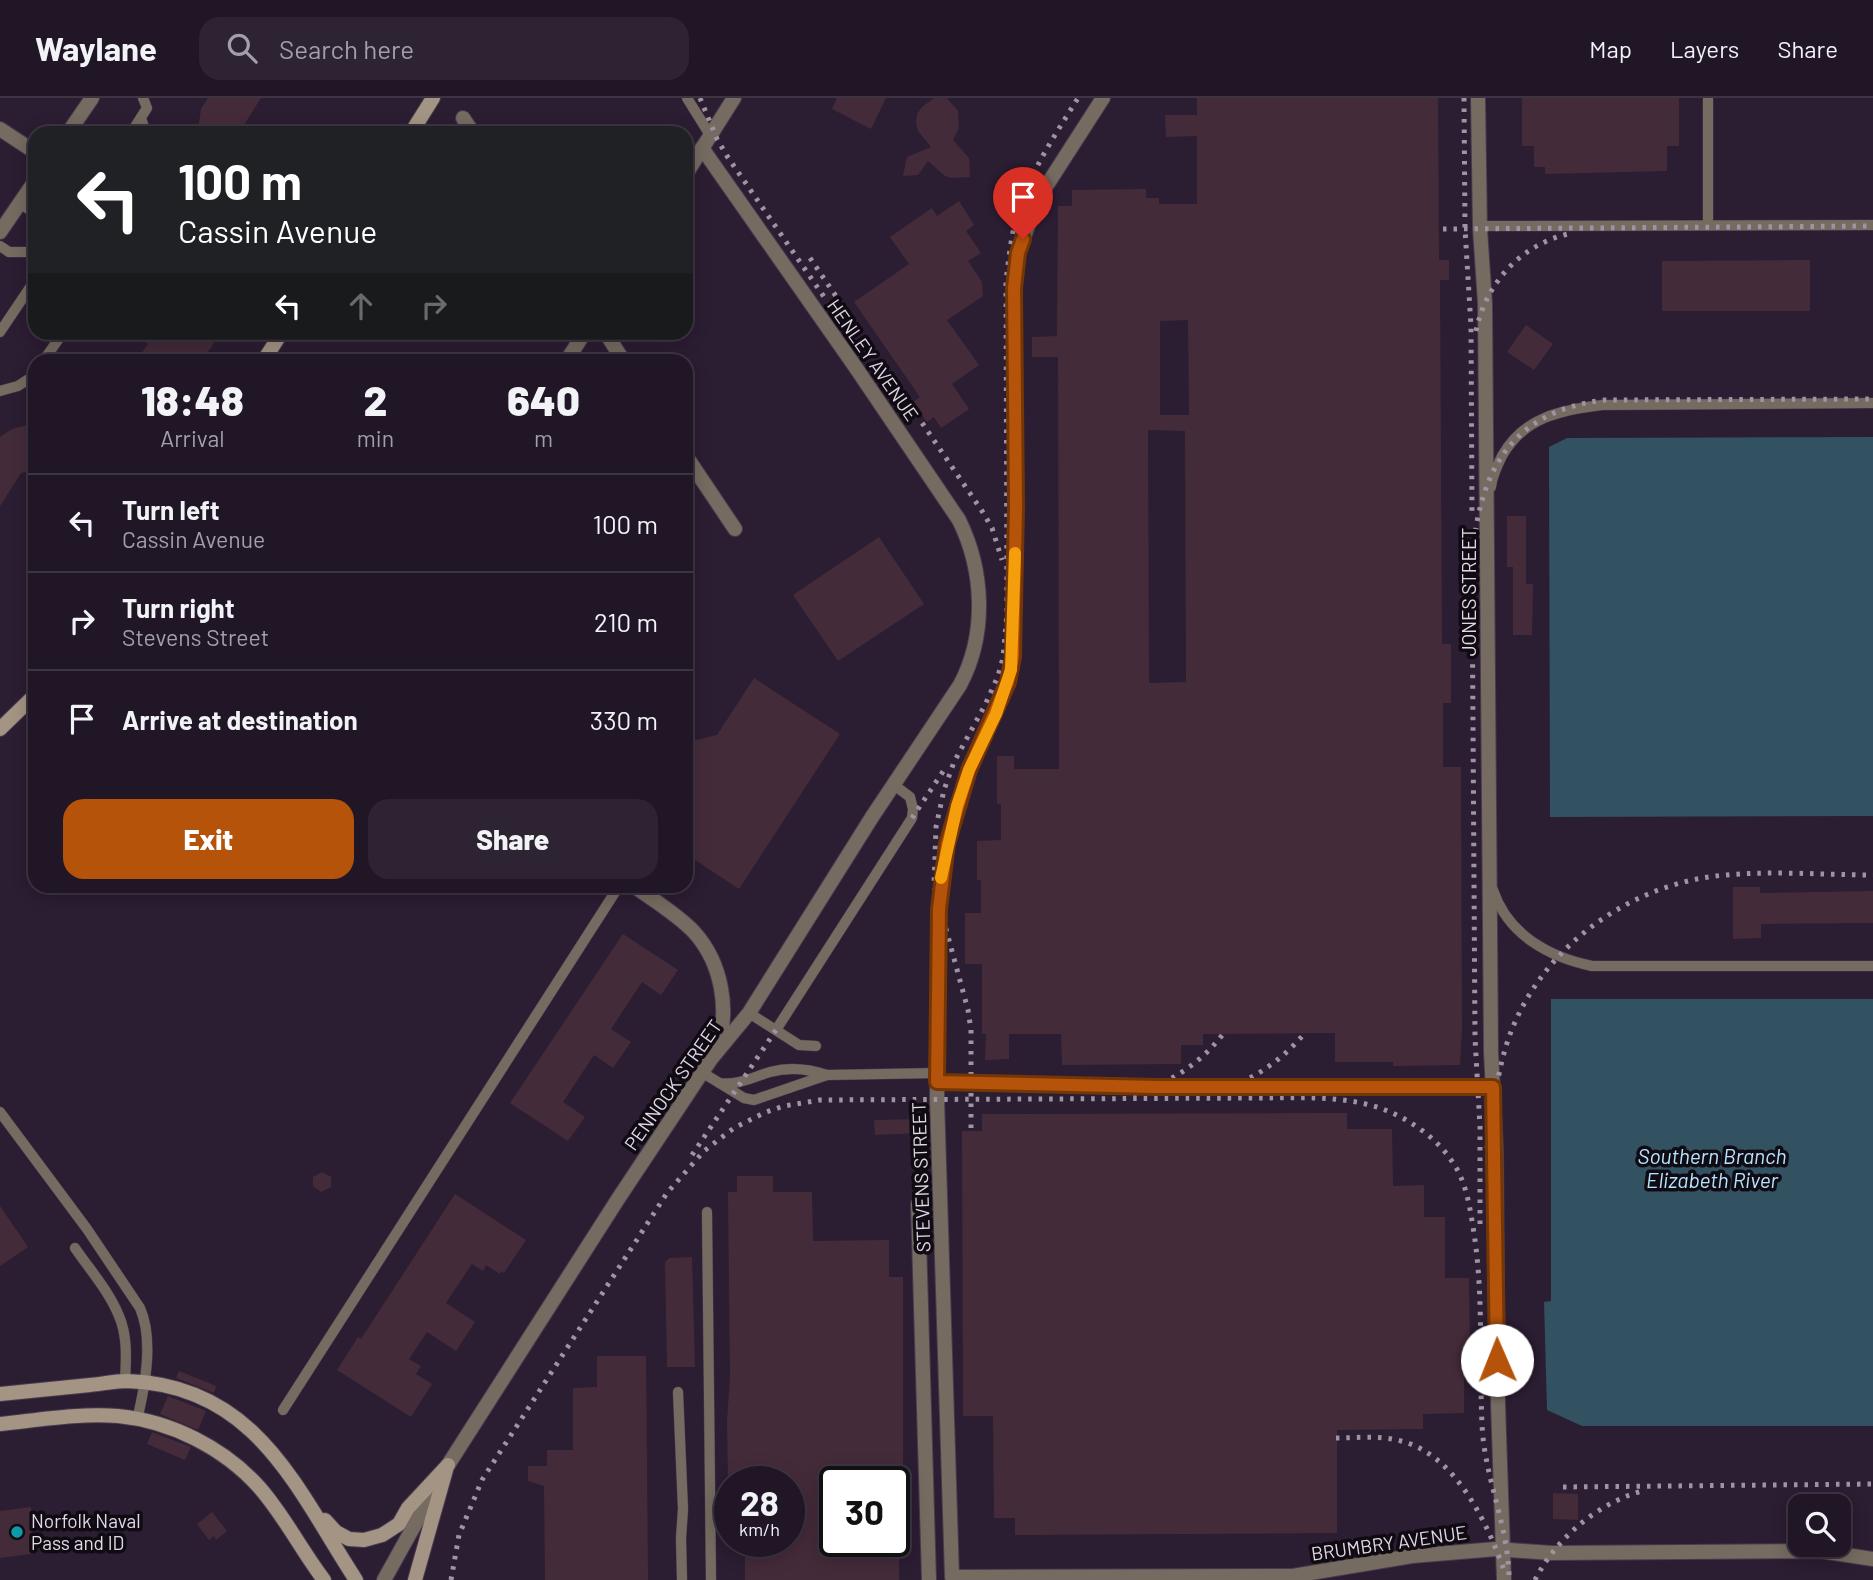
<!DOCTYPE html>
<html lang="en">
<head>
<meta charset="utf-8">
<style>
  body { margin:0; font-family:Barlow,sans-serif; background:#2d2332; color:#f1f3f6; height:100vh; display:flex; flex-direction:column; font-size:26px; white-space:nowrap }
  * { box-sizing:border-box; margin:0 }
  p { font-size:23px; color:#a29fa7 }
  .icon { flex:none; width:38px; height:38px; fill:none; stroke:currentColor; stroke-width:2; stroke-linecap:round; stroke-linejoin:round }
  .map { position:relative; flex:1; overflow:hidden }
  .sheet { position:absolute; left:28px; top:256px; width:665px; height:539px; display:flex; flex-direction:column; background:#201626; border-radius:21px; box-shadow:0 4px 18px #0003,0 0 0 2px #3d3543 }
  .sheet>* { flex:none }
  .guide { position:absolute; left:28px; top:28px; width:665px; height:214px; border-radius:21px; box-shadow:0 4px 18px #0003,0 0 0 2px #3d3543; background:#202124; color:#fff; overflow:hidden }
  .tools { position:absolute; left:1788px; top:1396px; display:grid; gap:14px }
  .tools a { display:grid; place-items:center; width:63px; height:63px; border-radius:14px; background:#201626; box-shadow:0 4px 18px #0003,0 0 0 2px #3d3543; font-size:35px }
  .speed { position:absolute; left:714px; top:1368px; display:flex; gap:14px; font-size:35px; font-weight:700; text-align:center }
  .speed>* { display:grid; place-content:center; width:91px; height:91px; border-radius:50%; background:#201626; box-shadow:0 4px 18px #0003,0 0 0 2px #3d3543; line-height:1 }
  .speed small { font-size:18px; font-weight:400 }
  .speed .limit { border:4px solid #111; border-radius:10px; background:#fff; color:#111 }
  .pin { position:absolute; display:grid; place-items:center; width:60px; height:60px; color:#fff; margin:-72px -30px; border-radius:50% 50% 50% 0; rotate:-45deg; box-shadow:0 0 7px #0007 }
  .pin .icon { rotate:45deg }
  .me { position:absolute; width:77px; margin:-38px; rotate:359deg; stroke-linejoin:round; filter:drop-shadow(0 0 5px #0008) }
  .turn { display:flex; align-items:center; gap:24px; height:147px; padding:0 35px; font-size:32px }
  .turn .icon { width:91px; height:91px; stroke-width:2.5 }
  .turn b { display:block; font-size:49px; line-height:60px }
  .lanes { display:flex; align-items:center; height:66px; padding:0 35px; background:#0003; justify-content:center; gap:35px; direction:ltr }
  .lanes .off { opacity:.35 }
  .eta { display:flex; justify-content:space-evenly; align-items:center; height:119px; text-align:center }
  .eta b { font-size:42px; font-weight:800; line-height:49px }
  .primary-button { display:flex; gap:14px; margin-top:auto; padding:14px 35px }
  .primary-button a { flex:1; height:80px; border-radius:21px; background:#b45309; color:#fff; font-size:28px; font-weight:800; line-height:80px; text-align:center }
  .primary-button a+a { background:#2d2332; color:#f1f3f6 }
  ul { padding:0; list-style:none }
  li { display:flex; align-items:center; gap:21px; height:98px; padding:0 35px; border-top:2px solid #3d3543 }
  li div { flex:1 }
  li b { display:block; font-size:26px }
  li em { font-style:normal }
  header { display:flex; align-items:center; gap:42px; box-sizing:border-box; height:98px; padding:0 35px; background:#201626; border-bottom:2px solid #3d3543 }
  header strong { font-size:33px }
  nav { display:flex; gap:38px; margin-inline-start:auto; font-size:24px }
  .search { width:490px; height:63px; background:#2d2332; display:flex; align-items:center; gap:18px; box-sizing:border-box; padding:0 24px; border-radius:21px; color:#a29fa7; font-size:26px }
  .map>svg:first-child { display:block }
</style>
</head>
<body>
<header>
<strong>Waylane</strong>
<div class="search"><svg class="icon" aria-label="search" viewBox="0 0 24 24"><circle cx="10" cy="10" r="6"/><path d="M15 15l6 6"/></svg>Search here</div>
<nav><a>Map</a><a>Layers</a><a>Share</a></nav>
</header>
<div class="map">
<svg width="1873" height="1482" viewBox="0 0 1873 1482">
  <rect width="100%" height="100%" fill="#2b1d32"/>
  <g fill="#325161">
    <polygon points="1873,339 1873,718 1550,719 1549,349 1567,340"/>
    <polygon points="1551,901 1873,901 1873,1328 1582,1328 1547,1312 1544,1204 1551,1203"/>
  </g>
  <g fill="#442b3a" fill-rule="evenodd">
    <polygon points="208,0 261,0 239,35 211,35 198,32 201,11"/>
    <polygon points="837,0 886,0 871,31 832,11"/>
    <polygon points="934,0 947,0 958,13 959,30 953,42 969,60 970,79 951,80 945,78 928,63 918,77 903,78 907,59 931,49 918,33 916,25 917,16 922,9"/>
    <path d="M1197 0H1438L1439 162H1449V182H1440L1442 546H1451V605H1443V669H1461L1462 933 1460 967 1393 968V964H1335V935L1203 936V947H1181V966L1062 967 1061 936H1009V961L985 962 986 936H982V866H965V815H981V782H977V743L1001 742V706H997V658H1014V671H1059L1058 259H1032V239L1057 238 1058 108H1072V92L1146 91V100H1159V106H1197V38L1166 39 1165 17H1197ZM1188 222 1189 317H1160V223ZM1148 332 1185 333 1186 584 1149 585Z"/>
    <polygon points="1522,0 1679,0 1679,48 1667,48 1667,73 1545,76 1545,69 1534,69 1534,48 1522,48"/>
    <polygon points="959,103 974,127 966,133 981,155 968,163 982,184 983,198 947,222 979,267 952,286 969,311 941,330 934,319 927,324 913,304 920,299 854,204 909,166 890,139 932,110 937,118"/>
    <polygon points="1810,162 1810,213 1662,213 1662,163"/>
    <polygon points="1526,227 1553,246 1534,272 1507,254"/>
    <polygon points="130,234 197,234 214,245 202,262 137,262 148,246"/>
    <polygon points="35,325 35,372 21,375 0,408 0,339 12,331"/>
    <polygon points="1507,418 1526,418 1526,486 1533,486 1532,537 1513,537 1513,469 1507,469"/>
    <polygon points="879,439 924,506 838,563 793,497"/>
    <polygon points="754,580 840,636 739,791 686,756 686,635 696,642 717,637"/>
    <polygon points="1733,789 1760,789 1760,795 1873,793 1873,825 1761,826 1761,840 1733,841"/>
    <polygon points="623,836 678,872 661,897 642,884 611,931 631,944 613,970 594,957 563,1004 585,1019 568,1043 510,1005"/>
    <polygon points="1347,1015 1347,1031 1392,1031 1393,1088 1424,1087 1424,1119 1445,1119 1445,1180 1469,1180 1470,1255 1464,1255 1464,1315 1423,1316 1423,1331 1337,1332 1337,1435 1015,1437 1015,1420 994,1420 993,1318 963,1318 962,1033 982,1033 982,1016"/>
    <polygon points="922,1021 921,1035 875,1037 874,1022"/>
    <polygon points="322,1074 331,1079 331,1089 321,1094 313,1088 313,1079"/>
    <polygon points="737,1078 773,1078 773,1094 812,1094 813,1143 889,1142 889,1179 903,1179 903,1384 835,1384 835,1444 899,1444 899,1482 745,1482 745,1444 789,1444 789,1384 728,1384 727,1323 730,1278 728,1094 737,1094"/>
    <polygon points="455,1096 526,1142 504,1175 501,1173 500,1176 486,1167 483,1173 472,1166 446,1205 475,1224 456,1253 427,1234 409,1261 421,1268 416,1276 432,1286 411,1319 337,1272 358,1239 361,1241"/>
    <polygon points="0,1108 28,1149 0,1168"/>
    <polygon points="692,1159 695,1269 667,1269 665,1164 669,1160"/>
    <polygon points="597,1258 646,1258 648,1482 545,1482 544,1388 528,1383 528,1368 547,1368 547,1352 573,1352 573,1290 597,1289"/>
    <polygon points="179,1273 216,1288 214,1295 176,1280"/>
    <polygon points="168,1298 206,1313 198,1332 160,1316"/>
    <polygon points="152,1334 191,1349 185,1362 147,1346"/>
    <polygon points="1553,1395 1578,1396 1578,1422 1553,1421"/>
    <polygon points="31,1409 37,1455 0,1460 0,1413"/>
    <polygon points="212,1414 227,1433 216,1442 214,1438 209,1442 197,1426"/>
  </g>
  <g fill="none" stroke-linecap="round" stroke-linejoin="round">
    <defs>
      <g id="lane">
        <polyline points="687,0 710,37"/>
        <polyline points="141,20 146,35"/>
        <polyline points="131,35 147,10 143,0"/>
        <polyline points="20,105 35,116"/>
        <polyline points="1708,127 1708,0"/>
        <polyline points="1480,128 1873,127"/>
        <polyline points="0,148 9,154 35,154"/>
        <polyline points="0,234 35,182"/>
        <polyline points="44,262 60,239 60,234"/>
        <polyline points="0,293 18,288 35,277"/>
        <path d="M1491 389C1492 378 1497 368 1502 358 1524 319 1561 312 1602 307L1873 305"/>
        <path d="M1493 792C1508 837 1549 859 1592 868H1873"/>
        <polyline points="749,915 799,947 816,948"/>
        <polyline points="776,932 912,720 913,711 910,699 894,687"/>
        <path d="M703 975 744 1000 754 1002 827 977C809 971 788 969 770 974 753 979 737 988 719 985"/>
        <polyline points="827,977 937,975"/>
        <path d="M0 1014 87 1131 140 1210C154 1242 145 1289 137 1322"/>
        <polyline points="707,1114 711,1482"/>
        <path d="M75 1150C90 1172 109 1193 119 1218 128 1239 126 1262 125 1283"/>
        <polyline points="678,1294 683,1411 681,1440 682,1482"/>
        <polyline points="283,1312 619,788"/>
      </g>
      <g id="street">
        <polyline points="1103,0 1038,101 1018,155 1014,190 1016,409 1013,559 1008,584 969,672 957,708 947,746 939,811 937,1001 952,1479 1293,1478 1412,1458 1496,1451 1552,1455 1821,1453 1873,1461"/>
        <polyline points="1478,0 1480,131 1485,205 1491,954 1496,1052 1498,1306 1504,1482"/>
        <polyline points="463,20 473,35"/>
        <polyline points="0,31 35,54"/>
        <polyline points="68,35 92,0"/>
        <polyline points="686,76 734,0"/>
        <polyline points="0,134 35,83"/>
        <polyline points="605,234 623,262"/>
        <polyline points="567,262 585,234"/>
        <polyline points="686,358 735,431"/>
        <path d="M634 788C653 802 677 816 694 834 722 865 730 912 717 951"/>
        <polyline points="937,984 1156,989 1493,989"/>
        <polyline points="918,1106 929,1482"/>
        <path d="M384 1482 448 1367 618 1101 711 961 749 915 872 719 960 587C987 536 984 473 959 422L854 267 702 50"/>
      </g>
      <g id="secondary">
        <polyline points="411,35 433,0"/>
        <polyline points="264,262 282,234"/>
        <polyline points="0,631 35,597"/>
        <path d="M0 1296C30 1293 60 1290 90 1287 102 1286 115 1283 127 1283 256 1287 296 1390 356 1482"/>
        <path d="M0 1326C39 1322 79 1315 118 1318 171 1323 224 1350 259 1389 284 1417 301 1452 324 1482"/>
        <polyline points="325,1422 336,1434 349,1441 364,1442 382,1437 399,1426 408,1410 448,1367"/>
        <polyline points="415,1482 446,1372"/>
      </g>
    </defs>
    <use href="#lane" stroke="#483b4f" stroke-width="11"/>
    <use href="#street" stroke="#483b4f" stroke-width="16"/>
    <use href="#secondary" stroke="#483b4f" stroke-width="16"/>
    <use href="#lane" stroke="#756b60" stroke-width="10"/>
    <use href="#street" stroke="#756b60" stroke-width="14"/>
    <use href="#secondary" stroke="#a39483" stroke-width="14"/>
    <g stroke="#9f94a4" stroke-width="5" stroke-dasharray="3.5 7" stroke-linecap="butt">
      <polyline points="700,0 717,41 727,58 862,254"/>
      <polyline points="1464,0 1465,131 1471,228 1472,418"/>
      <polyline points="1443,131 1873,128"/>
      <polyline points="810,160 982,413 992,430 1002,462"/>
      <path d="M1476 233C1486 184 1523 144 1573 135"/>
      <polyline points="912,720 946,669"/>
      <path d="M1211 995C1250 984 1278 966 1304 936"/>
      <path d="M1133 996C1170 985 1200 966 1223 936"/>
      <path d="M971 1030V932L968 912 934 787 936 729 944 692 954 664 985 607 998 578 1003 560 1007 515 1006 182C1009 160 1011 138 1017 117 1030 74 1055 37 1078 0"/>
      <path d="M1487 1050C1493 1015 1496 979 1507 945 1535 859 1614 796 1702 780 1755 771 1819 777 1873 777"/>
      <polyline points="692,1057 776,932"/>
      <path d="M1480 1126V1029L1475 940 1472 467C1477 378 1508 313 1605 302L1873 301"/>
      <path d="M1336 1340C1357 1340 1380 1337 1401 1343 1456 1357 1488 1426 1505 1475"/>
      <polyline points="1563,1389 1873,1386"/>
      <path d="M451 1482 459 1437 482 1382 667 1095 704 1053 734 1030 766 1014 784 1008 820 1002 1255 1000C1295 1000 1338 997 1377 1009 1410 1020 1441 1042 1458 1073 1467 1091 1470 1110 1473 1129 1484 1195 1479 1260 1482 1326 1484 1379 1509 1428 1509 1482"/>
      <path d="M1535 1482C1556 1440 1600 1403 1646 1392"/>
    </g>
  </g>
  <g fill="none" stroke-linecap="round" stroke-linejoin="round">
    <defs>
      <polyline id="route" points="1023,141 1018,155 1014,190 1016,409 1013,559 1008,584 969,672 947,746 939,811 937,984 1156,989 1493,989 1497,1262"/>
    </defs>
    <use href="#route" stroke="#753606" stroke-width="18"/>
    <use href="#route" stroke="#b45309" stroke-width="12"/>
    <polyline stroke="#f59e0b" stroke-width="12" points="941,780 957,708 969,672 996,616 1011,572 1015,455"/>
  </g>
  <circle fill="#0f9aa8" stroke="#100a13" stroke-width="2.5" cx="17" cy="1434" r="7"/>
  <g text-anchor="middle" stroke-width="7" stroke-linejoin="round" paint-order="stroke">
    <g font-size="19" fill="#e1d8e5" stroke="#100a13">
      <text transform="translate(873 262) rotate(55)" y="7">HENLEY AVENUE</text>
      <text transform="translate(1469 494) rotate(-90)" y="7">JONES STREET</text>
      <text transform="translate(673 987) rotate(-55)" y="7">PENNOCK STREET</text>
      <text transform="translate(921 1079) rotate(-92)" y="7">STEVENS STREET</text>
      <text transform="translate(1389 1445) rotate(-8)" y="7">BRUMBRY AVENUE</text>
    </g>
    <g font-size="19" fill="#e1d8e5" stroke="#100a13" text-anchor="start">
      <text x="31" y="1430">Norfolk Naval<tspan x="31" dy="22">Pass and ID</tspan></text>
    </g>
    <g font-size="21" font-style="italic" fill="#b5e4fe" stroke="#100a13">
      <text x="1712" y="1066">Southern Branch<tspan x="1712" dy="24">Elizabeth River</tspan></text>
    </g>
  </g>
</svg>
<div class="tools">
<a><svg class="icon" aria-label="search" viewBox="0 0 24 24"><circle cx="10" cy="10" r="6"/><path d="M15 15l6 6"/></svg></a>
</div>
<div class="speed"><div>28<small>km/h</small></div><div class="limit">30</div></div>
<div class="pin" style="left:1023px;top:141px;background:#d93025"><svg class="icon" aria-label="arrive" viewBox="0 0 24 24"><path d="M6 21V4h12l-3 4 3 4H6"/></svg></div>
<svg class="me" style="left:1497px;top:1262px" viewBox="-20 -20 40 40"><circle r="19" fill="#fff"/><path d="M0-13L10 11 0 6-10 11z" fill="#b45309"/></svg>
<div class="guide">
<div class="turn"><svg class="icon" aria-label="left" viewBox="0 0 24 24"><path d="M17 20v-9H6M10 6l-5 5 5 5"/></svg><div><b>100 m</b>Cassin Avenue</div></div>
<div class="lanes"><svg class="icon" aria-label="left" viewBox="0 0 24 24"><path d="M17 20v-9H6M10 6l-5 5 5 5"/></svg><svg class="icon off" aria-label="ahead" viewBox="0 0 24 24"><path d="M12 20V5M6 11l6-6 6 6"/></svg><svg class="icon off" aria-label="right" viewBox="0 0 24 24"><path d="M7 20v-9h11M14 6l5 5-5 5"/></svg></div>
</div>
<section class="sheet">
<div class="eta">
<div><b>18:48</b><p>Arrival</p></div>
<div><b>2</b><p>min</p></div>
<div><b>640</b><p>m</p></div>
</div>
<ul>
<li><svg class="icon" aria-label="left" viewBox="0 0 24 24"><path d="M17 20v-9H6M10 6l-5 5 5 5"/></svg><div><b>Turn left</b><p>Cassin Avenue</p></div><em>100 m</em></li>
<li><svg class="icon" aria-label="right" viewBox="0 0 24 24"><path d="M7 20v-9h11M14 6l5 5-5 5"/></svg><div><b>Turn right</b><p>Stevens Street</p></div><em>210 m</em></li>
<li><svg class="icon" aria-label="arrive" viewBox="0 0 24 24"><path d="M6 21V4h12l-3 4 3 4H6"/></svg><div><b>Arrive at destination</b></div><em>330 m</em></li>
</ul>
<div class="primary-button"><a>Exit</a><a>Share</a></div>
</section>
</div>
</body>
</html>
